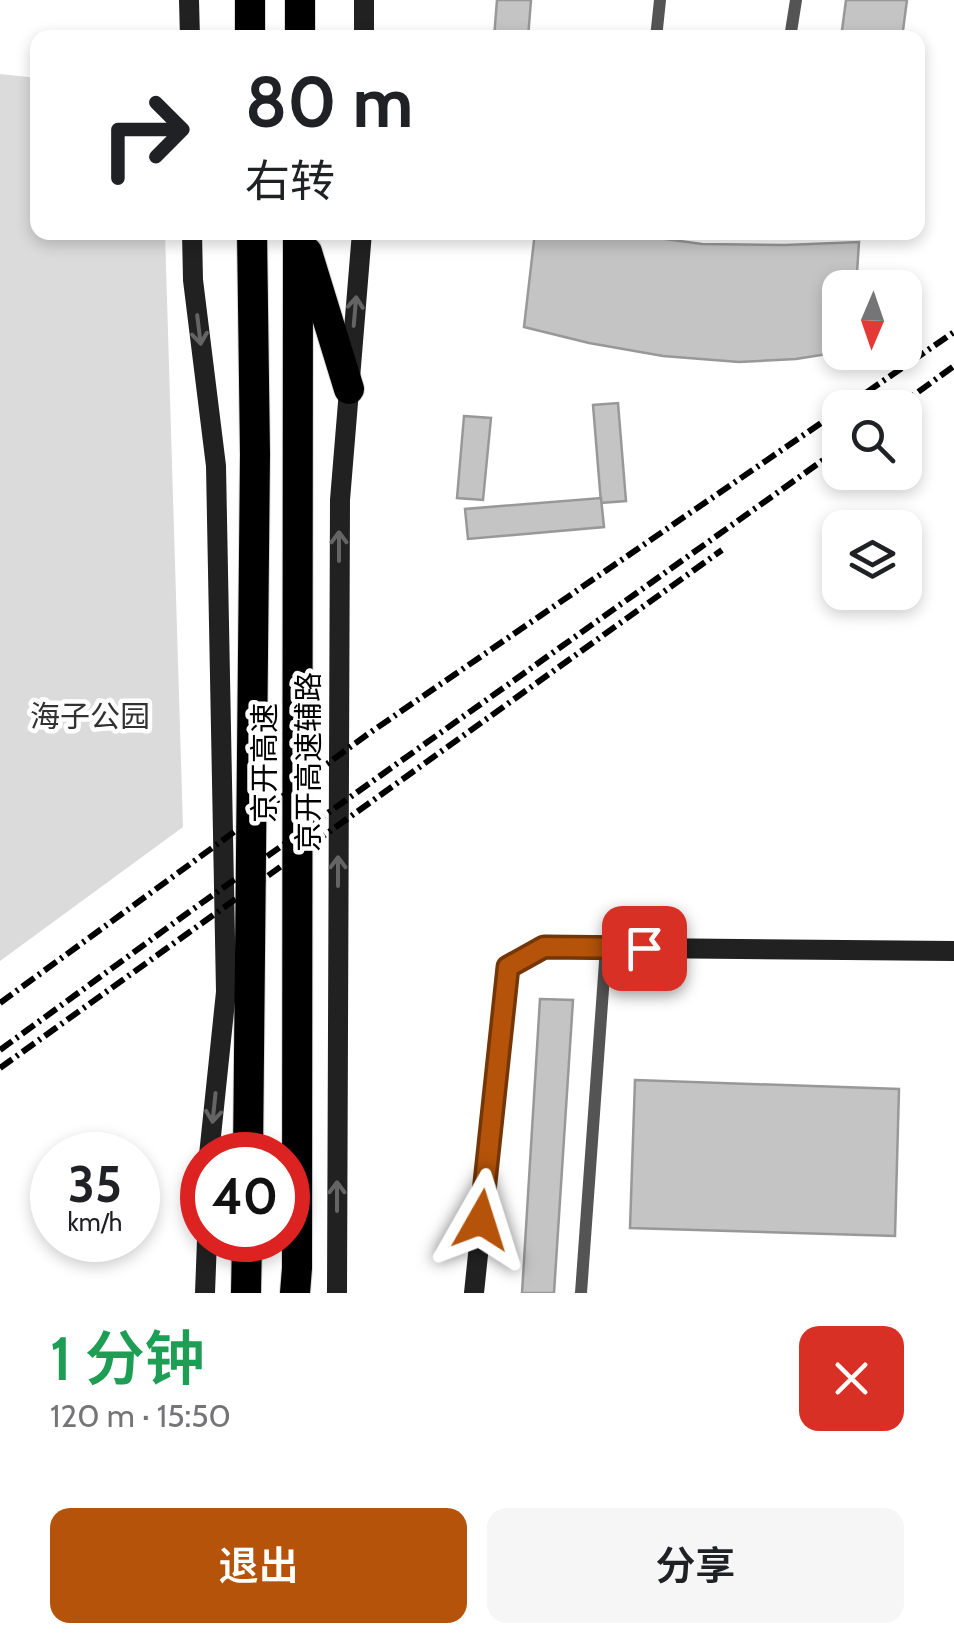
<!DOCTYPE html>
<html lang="zh">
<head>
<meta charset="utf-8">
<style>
  body { margin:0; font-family:Cabin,"Noto Sans SC",sans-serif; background:#f6f6f6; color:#202124; height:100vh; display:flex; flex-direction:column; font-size:38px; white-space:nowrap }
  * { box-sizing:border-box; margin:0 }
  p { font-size:32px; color:#757577 }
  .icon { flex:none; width:55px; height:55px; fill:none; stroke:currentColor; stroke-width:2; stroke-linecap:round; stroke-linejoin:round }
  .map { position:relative; height:1293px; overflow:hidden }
  .side { display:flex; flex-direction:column; background:#fff; flex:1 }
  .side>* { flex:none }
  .hud { position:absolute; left:30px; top:30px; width:895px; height:210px; border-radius:20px; box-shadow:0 5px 15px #0003; background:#fff; color:#202124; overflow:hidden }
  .needle { width:65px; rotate:182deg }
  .controls { position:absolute; left:822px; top:270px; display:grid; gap:20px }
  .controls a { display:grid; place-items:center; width:100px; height:100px; border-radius:20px; background:#fff; box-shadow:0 5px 15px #0003; font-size:50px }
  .speed { position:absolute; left:30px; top:1132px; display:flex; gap:20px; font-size:50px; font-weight:700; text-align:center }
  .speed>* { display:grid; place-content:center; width:130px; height:130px; border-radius:50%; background:#fff; box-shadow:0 5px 15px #0003; line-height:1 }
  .speed small { font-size:25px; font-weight:400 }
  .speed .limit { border:15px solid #d22; background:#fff; color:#111 }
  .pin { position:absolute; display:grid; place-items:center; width:85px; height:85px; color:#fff; margin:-42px; border-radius:20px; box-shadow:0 5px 15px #0006 }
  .me { position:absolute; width:110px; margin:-55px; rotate:6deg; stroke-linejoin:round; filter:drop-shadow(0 0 8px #0008) }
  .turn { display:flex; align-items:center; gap:35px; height:210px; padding:0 50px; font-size:45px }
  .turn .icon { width:130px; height:130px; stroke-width:2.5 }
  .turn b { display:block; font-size:70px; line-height:85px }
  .round { display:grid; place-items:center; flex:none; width:105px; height:105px; border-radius:20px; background:#f6f6f6 }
  .head { display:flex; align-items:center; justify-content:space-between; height:170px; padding:0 50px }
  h1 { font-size:60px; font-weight:600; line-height:75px; color:#1e9e55 }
  .action { display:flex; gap:20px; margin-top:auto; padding:20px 50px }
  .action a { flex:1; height:115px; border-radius:20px; background:#b45309; color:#fff; font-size:40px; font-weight:600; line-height:115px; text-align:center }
  .action a+a { background:#f6f6f6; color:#202124 }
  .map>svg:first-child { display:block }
</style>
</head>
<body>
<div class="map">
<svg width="954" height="1293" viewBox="0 0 954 1293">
  <rect width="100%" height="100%" fill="#fff"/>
  <polygon fill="#dbdbdb" points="0,74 37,78 38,232 165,233 183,827 0,961"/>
  <g fill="#c4c4c4" stroke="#989898" stroke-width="2.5">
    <polygon points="497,0 531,0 528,38 494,38"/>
    <polygon points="846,0 907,0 902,38 841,38"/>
    <polygon points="535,232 614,232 702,244 785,245 859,242 856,288 840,288 840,352 796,359 739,362 663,356 589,343 524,327"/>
    <polygon points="618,403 626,501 601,503 593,405"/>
    <polygon points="464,416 491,418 483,500 457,498"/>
    <polygon points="601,498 604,527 468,539 465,509"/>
    <polygon points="540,999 573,1000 554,1293 522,1293"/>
    <polygon points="635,1080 899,1089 895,1236 630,1228"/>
  </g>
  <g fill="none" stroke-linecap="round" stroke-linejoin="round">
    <defs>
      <g id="highway">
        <polyline points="250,0 250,38"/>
        <polyline points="300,0 300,38"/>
        <polyline points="307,252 349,389"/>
        <polyline points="248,1155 255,454 252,232"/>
        <polyline points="246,1293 247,1240"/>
        <polyline points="295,1293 297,1268 298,232"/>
      </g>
    </defs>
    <use href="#highway" stroke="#dbdbdb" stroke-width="32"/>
    <g stroke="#545454" stroke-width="12">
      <polyline points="656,38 660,0"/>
      <polyline points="790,38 796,0"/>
      <polyline points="581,1293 606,948"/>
    </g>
    <g stroke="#212121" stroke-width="20">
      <polyline points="189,0 190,38"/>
      <polyline points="364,0 364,38"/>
      <polyline points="192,232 193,280 216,466 226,992 209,1155"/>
      <polyline points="205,1293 207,1240"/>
      <polyline points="337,1293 340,500 362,232"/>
      <polyline points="474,1293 508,967 544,947 954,951"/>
    </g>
    <use href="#highway" stroke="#000" stroke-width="30"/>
    <g stroke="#000" stroke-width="6" stroke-dasharray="15 5 2.5 5" stroke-linecap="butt">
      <polyline points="844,408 954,332"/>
      <polyline points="896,408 954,366"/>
      <polyline points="0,1003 368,734 840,410"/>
      <polyline points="0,1050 189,912 840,448"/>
      <polyline points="0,1068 722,550"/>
    </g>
  </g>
  <defs><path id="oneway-shaft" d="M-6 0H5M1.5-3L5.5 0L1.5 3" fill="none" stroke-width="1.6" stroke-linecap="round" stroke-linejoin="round" transform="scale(2.5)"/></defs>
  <g stroke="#646464">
    <use href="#oneway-shaft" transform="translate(355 311) rotate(-85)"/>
    <use href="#oneway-shaft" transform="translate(199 330) rotate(83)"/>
    <use href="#oneway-shaft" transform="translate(339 546) rotate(-90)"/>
    <use href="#oneway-shaft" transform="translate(338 871) rotate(-90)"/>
    <use href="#oneway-shaft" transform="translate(214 1108) rotate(96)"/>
    <use href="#oneway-shaft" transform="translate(337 1196) rotate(-90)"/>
  </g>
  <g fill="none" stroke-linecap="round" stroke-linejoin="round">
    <defs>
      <polyline id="route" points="481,1220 508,967 544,947 644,948"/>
    </defs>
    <use href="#route" stroke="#753606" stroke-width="25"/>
    <use href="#route" stroke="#b45309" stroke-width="18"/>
  </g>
  <g text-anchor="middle" stroke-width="9" stroke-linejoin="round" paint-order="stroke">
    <g font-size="30" fill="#323232" stroke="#fff">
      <text x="90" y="727">海子公园</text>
    </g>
    <g font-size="30" fill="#000" stroke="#fff">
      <text transform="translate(309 762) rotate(-90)" y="10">京开高速辅路</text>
      <text transform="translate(265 763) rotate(-90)" y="10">京开高速</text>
    </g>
  </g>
</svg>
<div class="controls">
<a><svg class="needle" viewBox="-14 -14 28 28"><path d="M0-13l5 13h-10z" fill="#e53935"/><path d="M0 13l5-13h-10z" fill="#757577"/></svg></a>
<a><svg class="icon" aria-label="search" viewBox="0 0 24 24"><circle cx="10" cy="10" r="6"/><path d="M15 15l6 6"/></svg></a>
<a><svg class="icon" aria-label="layers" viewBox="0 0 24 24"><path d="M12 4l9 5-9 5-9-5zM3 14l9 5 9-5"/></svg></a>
</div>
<div class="speed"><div>35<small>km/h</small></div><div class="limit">40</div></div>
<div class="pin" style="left:644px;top:948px;background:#d93025"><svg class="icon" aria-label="arrive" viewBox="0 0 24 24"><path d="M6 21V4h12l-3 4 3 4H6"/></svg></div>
<svg class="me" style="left:481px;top:1220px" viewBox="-20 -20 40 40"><path d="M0-17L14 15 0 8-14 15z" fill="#b45309" stroke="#fff" stroke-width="4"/></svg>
<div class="hud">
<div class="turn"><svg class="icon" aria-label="right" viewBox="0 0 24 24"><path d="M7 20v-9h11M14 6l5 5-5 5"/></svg><div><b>80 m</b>右转</div></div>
</div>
</div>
<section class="side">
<div class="head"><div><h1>1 分钟</h1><p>120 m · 15:50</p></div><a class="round" style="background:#d93025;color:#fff"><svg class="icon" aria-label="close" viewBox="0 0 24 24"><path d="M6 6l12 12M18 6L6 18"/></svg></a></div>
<div class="action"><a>退出</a><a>分享</a></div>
</section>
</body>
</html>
